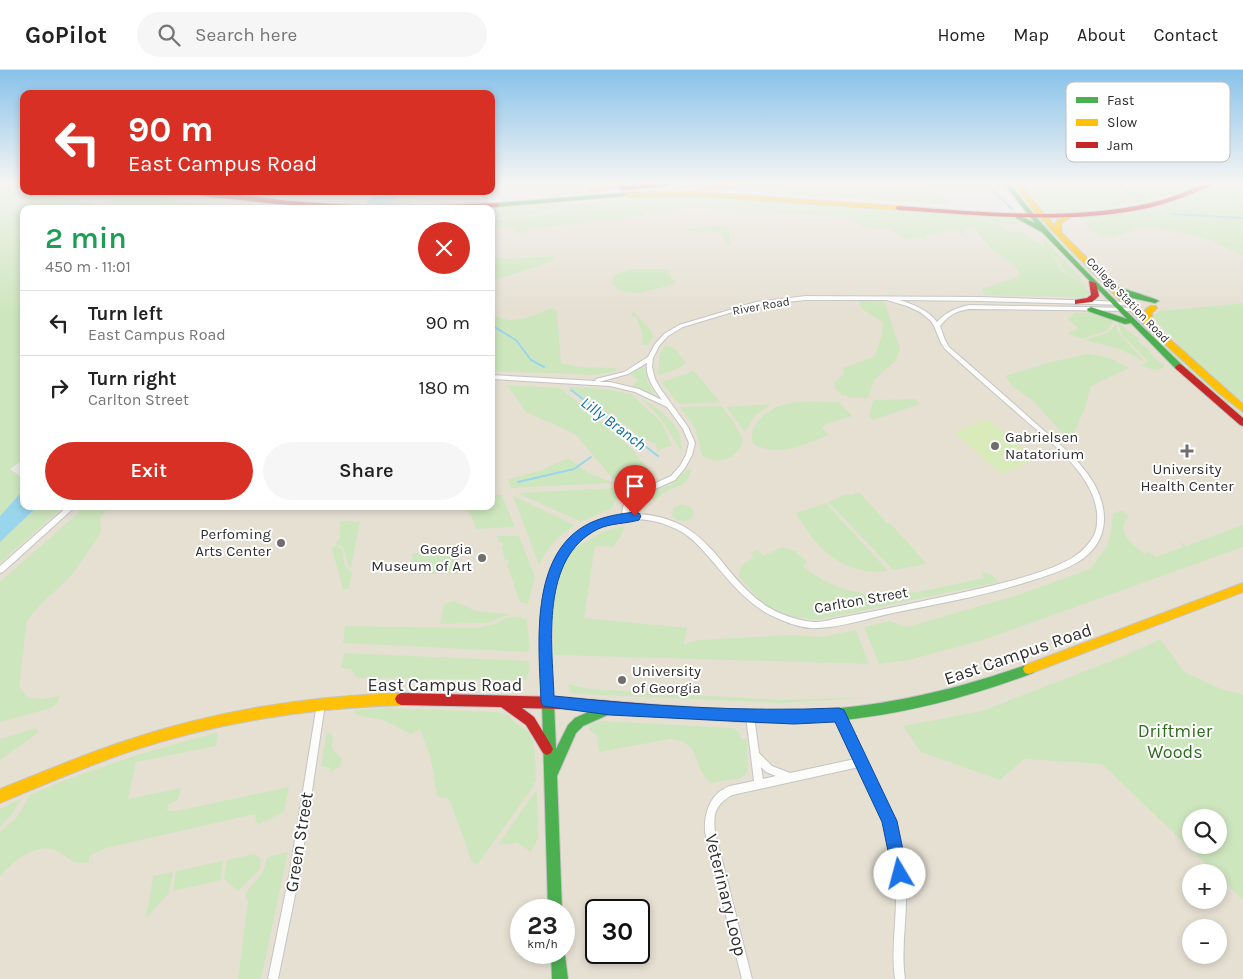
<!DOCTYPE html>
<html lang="en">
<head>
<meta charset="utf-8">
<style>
  body { margin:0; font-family:Karla,sans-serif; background:#f6f6f6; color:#222; height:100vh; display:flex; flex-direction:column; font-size:19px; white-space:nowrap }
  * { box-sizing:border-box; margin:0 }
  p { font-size:16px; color:#767676 }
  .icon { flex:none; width:28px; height:28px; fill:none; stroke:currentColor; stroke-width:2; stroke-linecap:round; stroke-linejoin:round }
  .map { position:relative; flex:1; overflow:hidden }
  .sheet { position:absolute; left:20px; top:135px; width:475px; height:305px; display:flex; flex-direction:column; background:#fff; border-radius:10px; box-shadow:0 2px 8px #0003 }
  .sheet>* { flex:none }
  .hud { position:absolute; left:20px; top:20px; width:475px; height:105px; border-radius:10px; box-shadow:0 2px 8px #0003; background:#d93025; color:#fff; overflow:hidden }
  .tools { position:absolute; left:1182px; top:739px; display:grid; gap:10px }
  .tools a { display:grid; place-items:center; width:45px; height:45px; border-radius:50%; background:#fff; box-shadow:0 2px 8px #0003; font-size:25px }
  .speed { position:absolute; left:510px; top:829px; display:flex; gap:10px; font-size:25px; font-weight:700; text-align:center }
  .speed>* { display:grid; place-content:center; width:65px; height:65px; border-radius:50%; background:#fff; box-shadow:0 2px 8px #0003; line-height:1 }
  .speed small { font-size:12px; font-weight:400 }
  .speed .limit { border:2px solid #111; border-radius:8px; background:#fff; color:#111 }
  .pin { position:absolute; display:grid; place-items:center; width:42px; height:42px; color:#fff; margin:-51px -21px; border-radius:50% 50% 50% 0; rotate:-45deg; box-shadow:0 0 5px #0007 }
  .pin .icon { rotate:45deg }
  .me { position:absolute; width:55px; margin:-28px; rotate:352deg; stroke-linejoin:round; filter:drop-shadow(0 0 4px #0008) }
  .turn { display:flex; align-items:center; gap:18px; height:105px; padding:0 25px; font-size:22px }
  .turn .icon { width:65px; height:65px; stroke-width:2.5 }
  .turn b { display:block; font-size:35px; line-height:42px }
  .round { display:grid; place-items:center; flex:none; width:52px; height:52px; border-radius:26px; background:#f6f6f6 }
  .head { display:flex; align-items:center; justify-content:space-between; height:85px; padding:0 25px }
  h1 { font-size:30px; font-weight:600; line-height:38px; color:#1e9e55 }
  .button { display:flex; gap:10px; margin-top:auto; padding:10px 25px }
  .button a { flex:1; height:58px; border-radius:30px; background:#d93025; color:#fff; font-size:20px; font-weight:600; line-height:58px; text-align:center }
  .button a+a { background:#f6f6f6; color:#222 }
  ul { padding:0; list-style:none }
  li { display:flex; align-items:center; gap:15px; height:65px; padding:0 25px; border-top:1px solid #e0e0e0 }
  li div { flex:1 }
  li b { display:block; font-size:19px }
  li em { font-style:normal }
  header { display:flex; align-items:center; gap:30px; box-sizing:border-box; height:70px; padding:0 25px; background:#fff; border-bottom:1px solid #e0e0e0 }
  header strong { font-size:24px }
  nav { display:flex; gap:28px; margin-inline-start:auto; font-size:18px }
  .search { width:350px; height:45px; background:#f6f6f6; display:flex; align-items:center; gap:12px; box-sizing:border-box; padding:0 18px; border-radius:28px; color:#767676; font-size:19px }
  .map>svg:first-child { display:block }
</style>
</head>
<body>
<header>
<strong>GoPilot</strong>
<div class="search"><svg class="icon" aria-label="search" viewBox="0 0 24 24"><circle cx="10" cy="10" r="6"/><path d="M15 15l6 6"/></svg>Search here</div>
<nav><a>Home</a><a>Map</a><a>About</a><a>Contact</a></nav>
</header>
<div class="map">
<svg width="1243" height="909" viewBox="0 0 1243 909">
  <rect width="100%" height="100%" fill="#ece8e4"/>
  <path fill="#e6e0d3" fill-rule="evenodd" d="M1243 114V909H0V472L38 436H491V141L642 128 1009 149H1074L1127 144ZM1191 748H1219V775H1191ZM1191 802H1219V830H1191ZM521 840H564V882H521ZM596 840H639V882H596ZM1191 858H1219V885H1191Z"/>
  <g fill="#cee6be" fill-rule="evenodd">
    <polygon points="0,114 5,114 13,120 89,132 104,139 24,139 24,389 10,399 24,409 24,419 0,446"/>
    <polygon points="491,114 571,114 491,120"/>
    <polygon points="867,114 937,114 923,116 919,119 925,123 948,127 951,133 947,135 788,124 783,122 789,116 849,120 862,119"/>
    <path d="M1022 114H1203C1161 130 1130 136 1086 141 1073 142 1057 145 1044 141Z"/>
    <polygon points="1219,114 1243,114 1243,186 1212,171 1180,162 1140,157 1115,167 1102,166 1086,158 1088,150 1082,146 1155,136 1177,130"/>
    <polygon points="62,121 144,121 182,131 234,139 126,139 87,125"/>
    <polygon points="403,121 469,121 418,123 406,139 385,139"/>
    <path d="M679 125 748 128 1017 148 1023 151 1015 154 984 152 1003 156 1010 162 1019 161 1042 175 1049 183 1045 179 1043 168 1086 214 1063 200 1058 189 1049 183 1057 190 1061 200 1081 212 1090 223 1083 227 985 225 982 221 983 218 1014 209 1019 206V201L1014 195 992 179 974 159 963 158 964 165C954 157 939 163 926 166L928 169 926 170 922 167 907 170 891 159H866L851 148 692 137 645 143 642 146 528 159V162L519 163 515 160 514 157 491 158V150L540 146 586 132Z"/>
    <polygon points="576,132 532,145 491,148 491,139 476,139"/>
    <polygon points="1037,149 1042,149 1101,211 1088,203"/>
    <polygon points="711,156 728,157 731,175 728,175 720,162 678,161"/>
    <polygon points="491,186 507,189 553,186 554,191 491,211"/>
    <path d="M667 199 670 201V207L676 211 675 213C656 218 627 232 612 213L615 205 629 199Z"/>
    <polygon points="858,230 884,231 900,279 896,290 874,310 868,328 849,328 846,325 843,326 835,318 834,312 844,304 843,298 875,286 882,264 883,252 862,239"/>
    <path d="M1243 233V332L1183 280C1175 267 1159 258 1153 245L1160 241Z"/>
    <path d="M553 238 557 241 561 293 580 297 615 298 617 301 597 305 491 301V243C511 258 532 245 553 238Z"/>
    <polygon points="633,241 652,262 653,267 647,275 643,275 641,259 636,247 631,245"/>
    <polygon points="1074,243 1101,244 1113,251 1108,260 1083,269 1069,264 1070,262 1078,258 1067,248 1072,247"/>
    <path d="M1118 252 1140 270 1137 271 1149 279C1150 284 1159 293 1164 294V298L1155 300 1141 296 1148 291 1122 265Z"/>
    <polygon points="1116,254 1118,262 1145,292 1119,279 1085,270 1109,262"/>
    <polygon points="1150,265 1165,276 1243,344 1243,348 1198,310"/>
    <polygon points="666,275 676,280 686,293 679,298 660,305 658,303 660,284"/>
    <polygon points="1087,284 1110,288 1129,298 1091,316 1085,338 1070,371 1032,330 1013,317 1005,306 1051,292"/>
    <polygon points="644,295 648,312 656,327 632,316 638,310 630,304"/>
    <polygon points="694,301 720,332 678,334 662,312"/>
    <polygon points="507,315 560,318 626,372 655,407 636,412 613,409 575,364 526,342"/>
    <polygon points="568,317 605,319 631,324 662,353 672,376 660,379 658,384 656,374 639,368 631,359"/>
    <path d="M638 327C657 337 686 356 681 381 666 356 661 345 638 327Z"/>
    <polygon points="915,329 920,334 873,350 869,346 873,330"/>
    <path d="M839 332 852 346 826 354 822 359 829 365C802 375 780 388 753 374 746 354 770 337 787 334 803 330 823 332 839 332Z"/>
    <polygon points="771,334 754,347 745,362 726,337"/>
    <path d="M721 336 732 349 743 370C740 387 717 398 702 385L695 358 680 337Z"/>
    <polygon points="568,388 589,403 613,413 511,418 508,409 539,401"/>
    <path d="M688 399H692C686 418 681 414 667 421 662 424 658 428 654 431L645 425 671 414Z"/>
    <polygon points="615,418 620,422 612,438 581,452 517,423"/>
    <polygon points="859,422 888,454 890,453 927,494 893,500 828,432 847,424 851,425"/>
    <polygon points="491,425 502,425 515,457 476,459 472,447 464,436 491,436"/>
    <path d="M513 426 575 455C557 466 548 477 539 495Z"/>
    <path d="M826 433 888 501C843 507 816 478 796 443Z"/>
    <polygon points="682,434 690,436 694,442 693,447 687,451 676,450 672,446 673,438"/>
    <polygon points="38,436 64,436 0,493 0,472"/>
    <polygon points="86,436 112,436 100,447 101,463 72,505 41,534 27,551 19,617 27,627 41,629 60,626 57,633 51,638 0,652 0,512"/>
    <path d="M1119 441H1123L1129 447C1114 459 1133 475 1143 483L1149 482 1156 487 1183 477 1178 470 1186 476 1243 455V477L983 570 909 590 879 594 864 557 889 551 907 557 1018 525 1090 499 1107 476 1111 463 1113 444Z"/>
    <polygon points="340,451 360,452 351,497 348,495 343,477 336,474 340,468"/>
    <polygon points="624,456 623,462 613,477 595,476 584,548 687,558 684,574 699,570 791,565 822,567 856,560 869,594 554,585 552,540 554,517 561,498 571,480 602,462"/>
    <polygon points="497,466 519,466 535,507 528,534 520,532 513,513 515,513 512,509 507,495 509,494 508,490 505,490 501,476 503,476 502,472 499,472"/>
    <polygon points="334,476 337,476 343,480 344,494 352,503 349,519 343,519 332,479"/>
    <path d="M783 477 795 481 807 492 803 496C860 543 919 521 984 508L981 501 993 506 999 512 818 550 792 547 763 534 739 507C739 495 743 492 754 488L750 483 758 480 763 486Z"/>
    <polygon points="456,482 462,504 409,504 413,483"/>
    <polygon points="454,531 476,541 510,544 487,553 440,554 444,534"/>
    <polygon points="516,546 526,549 527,553 530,578 527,582 343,573 345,556 476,558 495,554 506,548"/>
    <path d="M1160 569 1184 602 1224 620 1243 624V830L1219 807V802H1214L1102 694 1024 689 1000 710 921 682 903 656 982 641 1124 586ZM1191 748H1219V775H1191Z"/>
    <path d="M344 583 529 591C530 597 529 605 526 610L357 608 351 599 341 598Z"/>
    <polygon points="568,614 589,619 780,630 878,627 782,633 577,624 571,623"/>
    <path d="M384 638 497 642 509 645C517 658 519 653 527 661 538 672 535 697 536 712L533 713V717L478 794 472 792 450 731 448 728H440L437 726 430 685 420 659 411 664 383 650 356 645 354 640Z"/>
    <path d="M602 651 733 658 739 662 742 669H747L748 702 741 708 711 713C691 699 704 671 670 669L599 682 597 666 589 659 590 655Z"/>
    <polygon points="36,658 38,663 0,690 0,669"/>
    <path d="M218 662 216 676 136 692 128 729 181 718 178 730 168 735 167 740 176 741 289 717 284 742 259 754 256 753 255 744 106 778 89 786V792C69 797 70 785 54 780 34 773 11 793 0 807V762L18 746 30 725 65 710 137 685Z"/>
    <path d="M327 662 333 665C329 686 338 678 342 691L340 697 330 702V698L321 696Z"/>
    <polygon points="535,722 537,722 538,768 531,782 517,773 498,775"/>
    <polygon points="22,728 13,743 0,757 0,739"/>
    <polygon points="288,782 261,909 238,909 248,831 245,826 246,822 263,802 267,787"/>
    <polygon points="254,784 260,788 260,799 238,821 224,809 227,790"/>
    <polygon points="223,791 221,810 173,821 176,801"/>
    <polygon points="173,802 169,823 146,848 153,806"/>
  </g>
  <polygon fill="#d9eabb" points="988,349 1036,390 1001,404 954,362"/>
  <g fill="#99d6ec">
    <polygon points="377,121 403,121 385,139 361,139"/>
    <polygon points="24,419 24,436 38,436 0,472 0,446"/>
  </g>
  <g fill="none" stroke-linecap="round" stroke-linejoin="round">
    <g stroke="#99d6ec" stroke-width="2">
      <polyline points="986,114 1012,139"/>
      <polyline points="1115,114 1141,128"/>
      <polyline points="1172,144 1242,148"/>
      <polyline points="491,255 516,270 531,290 544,297"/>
      <polyline points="571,320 658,386"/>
      <polyline points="518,412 574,399 591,387"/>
    </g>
    <defs>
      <g id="street">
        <path d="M806 226 980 227 1129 232 1130 233 1127 235 980 231 899 230C913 234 928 240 937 252 946 242 956 238 969 235L1134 238V240L1132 241 969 239C956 241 948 246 940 256L945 270 949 277C977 301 1005 326 1033 351 1054 370 1078 387 1093 412 1110 441 1109 473 1078 492 1063 501 1044 507 1027 512 983 526 938 534 893 543 869 548 843 557 818 558 806 559 790 554 779 549 748 537 729 510 708 486 700 477 692 468 682 462 673 457 663 453 653 451 642 449 630 448 618 451 536 471 547 567 552 632L551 635 548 636 545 635 544 632C538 562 531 460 622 445L623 437 629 425 671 406 680 396 686 385 689 373 683 359 667 337 635 322 610 316 491 309V305L596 311 595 310 596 309 624 302 648 287 655 274 664 264 679 255 756 232ZM806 230H887L907 236 920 242 931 251 934 256 941 273 945 279C968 300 991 320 1015 341 1045 368 1101 407 1097 452 1097 460 1094 467 1089 473 1084 479 1079 484 1072 488 1053 499 1031 505 1010 511 969 522 927 530 885 539 870 542 854 545 839 548 832 549 824 552 816 552 805 552 792 548 782 544 752 532 734 506 714 482 706 474 698 465 688 459 671 448 649 443 629 444V437L633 429 675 410 685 398 692 385 695 373 688 357 660 318 655 309 652 297 653 288 659 276 668 266 683 257 756 235ZM647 293C645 307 654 319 662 330L639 319 610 312H599L628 304Z"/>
        <polygon points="68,436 76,436 3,502 0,503 0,496"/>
        <polygon points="321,630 324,631 325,634 300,801 278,909 268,909 290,801 317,634 318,631"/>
        <path d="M839 641 842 642C865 691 896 740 903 794 905 806 906 817 906 829 906 856 901 882 905 909H895C891 882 896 856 896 828 897 781 879 738 859 697L732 725C715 735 713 744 715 762L752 909H742L705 762C704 743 710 723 730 716 738 714 746 713 754 711L746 646 747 643 750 642 753 643 754 646 759 683 772 696 790 703 855 689 835 645 836 642ZM761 697 766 702 776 706 763 709Z"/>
      </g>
      <g id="fast">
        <path d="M1004 114H1010C1059 180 1123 237 1182 295V299H1176L1131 253 1125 254 1088 241 1087 239 1091 237 1127 249 1042 162 1016 148V146H1020L1035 153Z"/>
        <polygon points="636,122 638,123 638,125 497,137 494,135 497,133"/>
        <path d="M1113 216C1116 216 1156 229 1159 231L1155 233 1128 227 1113 220Z"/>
        <path d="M1029 594 1033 595 1035 599 1033 603C956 632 878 651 796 653 746 654 696 648 647 646L643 644 641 640 643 636 647 634C696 637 746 642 795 641 876 639 953 621 1029 594Z"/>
        <polygon points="548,626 552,628 554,632 556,679 568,655 575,648 608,633 612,635 614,639 612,643 583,656 576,663 557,706 562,840 548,840 542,632 544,628"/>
        <polygon points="564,878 568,909 552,909 551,882 564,882"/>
      </g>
      <g id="slow">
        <polygon points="619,114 631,114 591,122 588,120"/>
        <polygon points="732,114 753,114 750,116 700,120 697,118 700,116"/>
        <polygon points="1015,114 1021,114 1036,134 1055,156 1056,151 1068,145 1072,145 1072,147 1061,153 1062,163 1145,245 1145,240 1150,236 1156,236 1157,238 1152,243 1153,254 1243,334 1243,342 1220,324 1147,258 1049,157 1031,137"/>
        <polygon points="697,122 898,136 901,138 898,140 697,126 627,127 624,125 627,123"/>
        <polygon points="1243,513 1243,522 1029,604 1025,603 1023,599 1025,595"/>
        <path d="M401 623 405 625 407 629 405 633 401 635C309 638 218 652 131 681 87 696 43 715 0 733V719C43 702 87 683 131 669 219 640 310 626 401 623Z"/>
      </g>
      <g id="jam">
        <polygon points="651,114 670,114 667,116 622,120 619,118 622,116"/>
        <path d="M1205 114H1212C1205 119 1196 122 1188 125 1107 160 985 145 898 140L895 138 898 136C984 142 1077 153 1162 130 1177 126 1190 119 1205 114Z"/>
        <path d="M184 121C223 121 263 129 302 132 367 137 432 136 497 133L500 135 497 137C411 141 326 140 241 130 226 128 196 127 184 121Z"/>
        <polygon points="1089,211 1096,213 1099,226 1092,232 1075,234 1075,230 1087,228 1091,225"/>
        <polygon points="1179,294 1182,295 1243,348 1243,356 1240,355 1176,299 1175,297"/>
        <polygon points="401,623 562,627 647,634 651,636 653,640 651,644 647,646 562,639 522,638 534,647 551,675 553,679 551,683 547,685 543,683 526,655 501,637 401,635 397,633 395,629 397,625"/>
      </g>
    </defs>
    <use href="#street" stroke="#c5c4c5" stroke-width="2"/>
    <use href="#fast" stroke="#c5c4c5" stroke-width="2"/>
    <use href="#slow" stroke="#c5c4c5" stroke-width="2"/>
    <use href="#jam" stroke="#c5c4c5" stroke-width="2"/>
    <use href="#street" fill="#fcfcfb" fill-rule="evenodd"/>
    <use href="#fast" fill="#4caf50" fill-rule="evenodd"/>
    <use href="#slow" fill="#ffc107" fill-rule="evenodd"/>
    <use href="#jam" fill="#c62828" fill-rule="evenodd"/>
  </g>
  <linearGradient id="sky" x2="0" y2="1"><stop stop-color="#88c2ea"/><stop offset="0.47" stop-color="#f6f5f3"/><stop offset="1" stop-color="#f6f5f3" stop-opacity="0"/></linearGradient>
  <rect width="1243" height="241" fill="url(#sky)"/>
  <path fill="#1a73e8" stroke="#114b97" d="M635 442 639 443 641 446 639 450C625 454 611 453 598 459 540 488 552 573 554 626 648 636 744 642 839 638L844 640 897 751 908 804 905 810 900 813 894 810 882 752 835 652 794 654 750 652 610 645 543 636 541 632C539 576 528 483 590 453 605 446 619 444 635 442Z"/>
  <g fill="#706f6e" stroke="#fff" stroke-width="2">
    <circle cx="995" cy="376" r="5"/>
    <path d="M1184.5 373.5h5v5h5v5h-5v5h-5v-5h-5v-5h5z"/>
    <circle cx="281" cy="473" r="5"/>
    <circle cx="482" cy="488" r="5"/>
    <circle cx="622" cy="610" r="5"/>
  </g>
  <g text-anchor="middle" stroke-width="4" stroke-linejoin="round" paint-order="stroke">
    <g font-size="12" fill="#2e2e2e" stroke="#fff">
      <text transform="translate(1128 230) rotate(46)" y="4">College Station Road</text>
      <text transform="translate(761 236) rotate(-10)" y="4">River Road</text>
    </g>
    <g font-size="15" fill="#2e2e2e" stroke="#fff" text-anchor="start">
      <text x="1005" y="372">Gabrielsen<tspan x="1005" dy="17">Natatorium</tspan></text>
      <text x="1187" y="404" text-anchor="middle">University<tspan x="1187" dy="17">Health Center</tspan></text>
      <text x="271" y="469" text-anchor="end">Perfoming<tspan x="271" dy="17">Arts Center</tspan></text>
      <text x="472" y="484" text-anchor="end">Georgia<tspan x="472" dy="17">Museum of Art</tspan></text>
      <text x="632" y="606">University<tspan x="632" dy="17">of Georgia</tspan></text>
    </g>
    <g font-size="15" fill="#2e2e2e" stroke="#fff">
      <text transform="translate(861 530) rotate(-10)" y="5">Carlton Street</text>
    </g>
    <g font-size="16" font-style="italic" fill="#0d6fa3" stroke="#fff">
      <text transform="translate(614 353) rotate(37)" y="6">Lilly Branch</text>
    </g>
    <g font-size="18" fill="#2e2e2e" stroke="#fff">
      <text transform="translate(1018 584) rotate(-19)" y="6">East Campus Road</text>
      <text x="445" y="621">East Campus Road</text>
      <text transform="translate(299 772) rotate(-81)" y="6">Green Street</text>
      <text transform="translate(726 825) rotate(76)" y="6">Veterinary Loop</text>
    </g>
    <g font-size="18" fill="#2c6e1b" stroke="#fff">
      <text x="1175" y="667">Driftmier<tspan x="1175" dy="21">Woods</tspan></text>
    </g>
  </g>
  <rect x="1066" y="12" width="164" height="80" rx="8" fill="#fff" stroke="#c0c0c0" stroke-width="1"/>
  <rect x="1076" y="27" width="22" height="6" fill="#4caf50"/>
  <rect x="1076" y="49" width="22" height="7" fill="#ffc107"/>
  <rect x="1076" y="72" width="22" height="6" fill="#c62828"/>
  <g font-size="14" fill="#2e2e2e">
    <text x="1107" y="35">Fast</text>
    <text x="1107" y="57">Slow</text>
    <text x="1107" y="80">Jam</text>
  </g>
</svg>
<div class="tools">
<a><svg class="icon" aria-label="search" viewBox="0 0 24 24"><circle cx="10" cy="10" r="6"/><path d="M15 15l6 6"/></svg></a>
<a>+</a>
<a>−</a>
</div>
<div class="speed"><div>23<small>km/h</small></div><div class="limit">30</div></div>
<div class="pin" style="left:635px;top:446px;background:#d93025"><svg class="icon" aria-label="arrive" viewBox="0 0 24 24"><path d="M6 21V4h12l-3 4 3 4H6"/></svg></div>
<svg class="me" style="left:900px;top:804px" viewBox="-20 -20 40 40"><circle r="19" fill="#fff"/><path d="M0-13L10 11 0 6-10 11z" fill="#1a73e8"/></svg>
<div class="hud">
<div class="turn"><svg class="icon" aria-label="left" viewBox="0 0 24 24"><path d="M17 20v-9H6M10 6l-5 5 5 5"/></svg><div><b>90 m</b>East Campus Road</div></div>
</div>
<section class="sheet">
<div class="head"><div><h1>2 min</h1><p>450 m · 11:01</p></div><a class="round" style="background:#d93025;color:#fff"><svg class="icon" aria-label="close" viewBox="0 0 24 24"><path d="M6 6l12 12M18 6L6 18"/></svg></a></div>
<ul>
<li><svg class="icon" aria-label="left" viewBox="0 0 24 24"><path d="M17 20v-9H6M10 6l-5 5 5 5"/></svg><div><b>Turn left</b><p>East Campus Road</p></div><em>90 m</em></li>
<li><svg class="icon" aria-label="right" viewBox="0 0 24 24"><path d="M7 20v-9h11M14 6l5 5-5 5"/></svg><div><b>Turn right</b><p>Carlton Street</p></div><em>180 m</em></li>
</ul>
<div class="button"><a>Exit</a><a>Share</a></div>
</section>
</div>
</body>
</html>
